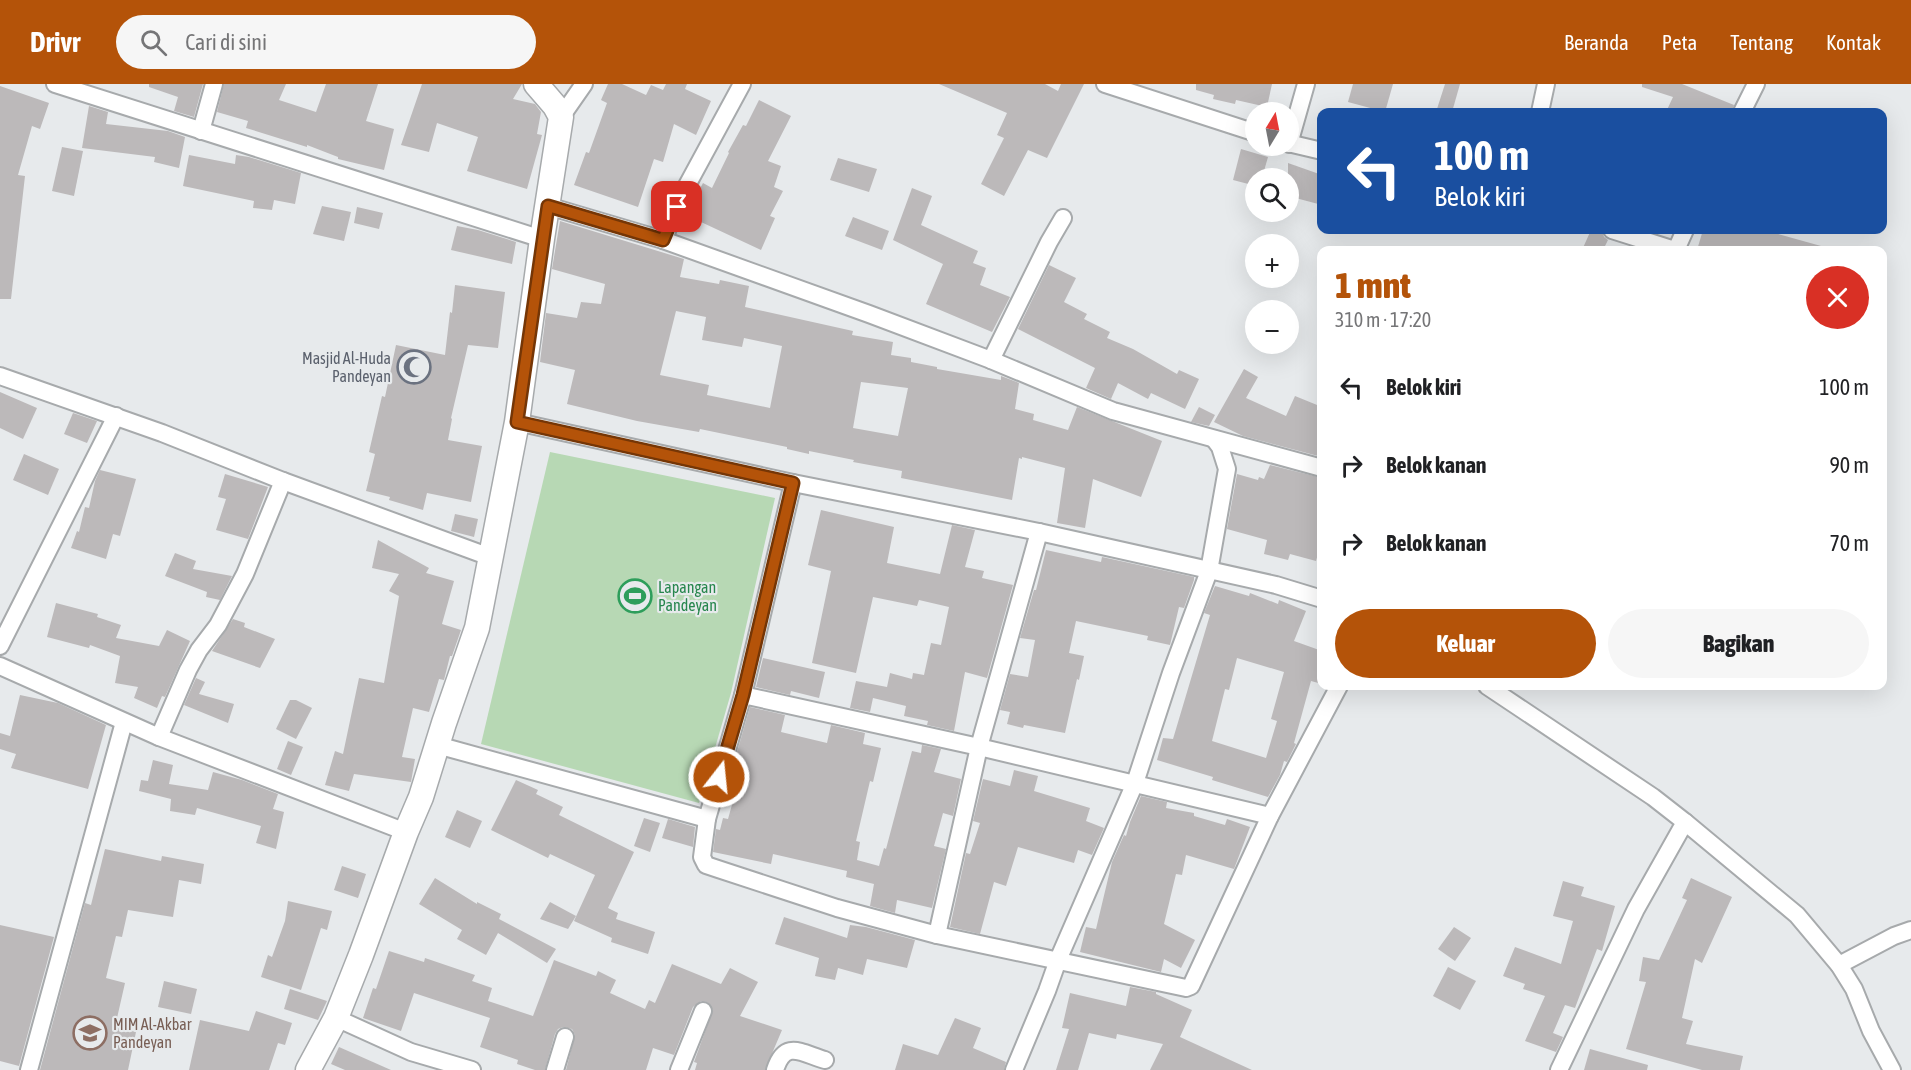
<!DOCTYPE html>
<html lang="id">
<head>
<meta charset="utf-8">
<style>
  body { margin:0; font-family:"Asap Condensed",sans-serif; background:#f6f6f6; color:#202124; height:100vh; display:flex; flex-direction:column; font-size:22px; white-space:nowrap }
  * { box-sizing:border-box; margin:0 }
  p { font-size:20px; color:#757577 }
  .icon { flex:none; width:33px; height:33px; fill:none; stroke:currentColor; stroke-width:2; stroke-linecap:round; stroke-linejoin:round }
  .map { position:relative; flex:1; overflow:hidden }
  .details { position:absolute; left:1317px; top:162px; width:570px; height:444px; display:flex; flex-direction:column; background:#fff; border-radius:12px; box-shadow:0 6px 24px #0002 }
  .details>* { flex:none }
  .hud { position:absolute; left:1317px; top:24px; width:570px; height:126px; border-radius:12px; box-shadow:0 6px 24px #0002; background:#1a4fa0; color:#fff; overflow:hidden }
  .needle { width:39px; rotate:10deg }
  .buttons { position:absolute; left:1245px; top:18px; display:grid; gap:12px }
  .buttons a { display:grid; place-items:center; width:54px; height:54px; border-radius:50%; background:#fff; box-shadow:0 6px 24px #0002; font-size:30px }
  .pin { position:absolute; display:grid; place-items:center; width:51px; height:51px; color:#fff; margin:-26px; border-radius:12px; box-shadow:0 3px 9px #0006 }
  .me { position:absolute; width:66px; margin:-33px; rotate:16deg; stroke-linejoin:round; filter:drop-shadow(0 0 4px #0008) }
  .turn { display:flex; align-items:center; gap:21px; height:126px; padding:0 18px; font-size:27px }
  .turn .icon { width:78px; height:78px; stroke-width:2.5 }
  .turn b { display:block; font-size:42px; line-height:51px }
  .round { display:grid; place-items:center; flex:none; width:63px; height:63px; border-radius:32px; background:#f6f6f6 }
  .head { display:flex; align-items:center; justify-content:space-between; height:102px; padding:0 18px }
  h1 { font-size:36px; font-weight:800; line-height:45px; color:#b45309 }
  .action { display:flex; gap:12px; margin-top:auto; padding:12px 18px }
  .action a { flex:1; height:69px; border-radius:36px; background:#b45309; color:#fff; font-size:24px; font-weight:800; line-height:69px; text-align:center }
  .action a+a { background:#f6f6f6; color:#202124 }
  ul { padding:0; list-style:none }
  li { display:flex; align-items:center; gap:18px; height:78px; padding:0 18px }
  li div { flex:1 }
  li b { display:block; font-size:22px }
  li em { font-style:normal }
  header { display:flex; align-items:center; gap:36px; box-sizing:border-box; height:84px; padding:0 30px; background:#b45309; color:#fff }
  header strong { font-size:28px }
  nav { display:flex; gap:33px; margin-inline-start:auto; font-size:21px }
  .search { width:420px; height:54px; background:#f6f6f6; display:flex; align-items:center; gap:15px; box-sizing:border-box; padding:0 21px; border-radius:33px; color:#757577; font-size:22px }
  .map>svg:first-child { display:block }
</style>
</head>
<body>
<header>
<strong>Drivr</strong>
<div class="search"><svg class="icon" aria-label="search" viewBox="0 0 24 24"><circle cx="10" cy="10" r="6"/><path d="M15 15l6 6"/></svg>Cari di sini</div>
<nav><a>Beranda</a><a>Peta</a><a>Tentang</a><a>Kontak</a></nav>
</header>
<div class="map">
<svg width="1911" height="986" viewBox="0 0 1911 986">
  <rect width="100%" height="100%" fill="#e7eaec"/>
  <polygon fill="#b7d8b4" points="550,368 775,414 731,609 699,719 481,660"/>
  <g fill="#bcb9ba" fill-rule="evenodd">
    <polygon points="149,0 203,0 194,33 174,27 178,13 149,3"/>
    <polygon points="224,0 286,0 279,16 316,28 326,0 378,0 366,37 394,45 384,86 338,75 338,73 307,61 307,63 246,44 248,37 217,28"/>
    <polygon points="422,0 522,0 513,15 535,20 541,28 537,50 542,51 527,105 467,87 478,53 437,39 429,68 401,61"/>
    <polygon points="608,0 622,0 646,11 651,1 663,6 666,0 687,0 685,5 711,17 696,51 674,40 663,78 654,75 638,123 574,101 586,68 589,69 607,19 601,16"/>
    <polygon points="939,0 1045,0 1058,7 1061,0 1084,0 1047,74 1028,66 1004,112 981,100 1004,54 997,51 1007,29"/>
    <polygon points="1196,0 1272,0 1267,23 1236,16 1235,20 1213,15 1214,11 1196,6"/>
    <polygon points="1353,0 1393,0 1385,28 1348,18"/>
    <polygon points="1445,0 1460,0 1452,28 1436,28"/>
    <polygon points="1642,0 1682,0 1734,21 1732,28 1666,28 1673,13 1642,3"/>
    <polygon points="0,2 49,19 40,45 32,42 18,91 25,92 11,215 0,215"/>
    <polygon points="759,16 791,32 768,77 781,82 774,103 783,107 770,132 775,134 761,166 686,131 703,99 712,104 729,69 728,68 743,41 746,42"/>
    <polygon points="89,22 108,28 106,40 168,47 185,53 179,84 154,78 155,73 82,64"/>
    <polygon points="62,63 83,67 74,112 52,107"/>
    <polygon points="1241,65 1268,73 1262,94 1256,94 1256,102 1233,96"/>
    <polygon points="189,71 235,80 236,71 249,73 301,89 295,120 274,116 272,126 253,124 254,117 183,102"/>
    <polygon points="838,74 877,85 869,108 830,96"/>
    <polygon points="1288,79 1322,91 1322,121 1288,112"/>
    <polygon points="912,104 932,112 921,141 978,167 973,179 986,184 980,201 1010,213 992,248 926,220 943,180 893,156"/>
    <polygon points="322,122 351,128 344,157 313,150"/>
    <polygon points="357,123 383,129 379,145 354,139"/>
    <polygon points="853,133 889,147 882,166 845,152"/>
    <path d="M560 137 684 175 680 193 719 200 720 196 749 202 745 223 853 247 852 251 893 258 891 271 911 274V278L937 283V285L1001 296V292L1019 299 1015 325 1034 330 1033 336 1068 346 1077 323 1162 357 1141 413 1093 395 1085 444 1057 439 1065 384 1022 373V375L1019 374 1012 416 901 394 902 387 853 378 854 376 809 367V370L787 365V363L700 345 699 348 637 337 567 320 575 286 540 278 546 229 577 234 581 218 601 220 605 200 552 185ZM676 227 706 233 702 256 742 263 744 254 782 262 770 324 707 311 709 301 660 291ZM861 298 908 304 898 352 853 344Z"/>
    <polygon points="457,142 478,146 516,158 512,180 451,166"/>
    <polygon points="1591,146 1602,146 1604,153 1608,156 1603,166 1582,166"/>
    <polygon points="1703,146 1764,146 1821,162 1820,166 1697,166"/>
    <polygon points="1049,181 1076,194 1064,218 1087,230 1084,235 1110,248 1107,254 1133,265 1177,290 1179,286 1199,295 1185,325 1151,309 1148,315 1118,299 1111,315 1086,304 1095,284 1018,245"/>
    <polygon points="455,201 505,208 498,264 468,261 451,334 452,335 448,356 482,362 471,418 427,409 423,426 389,416 390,413 366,407 375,370 369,368 382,312 385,313 396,261 445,271 450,228 452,229"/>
    <polygon points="1244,285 1258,293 1246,314 1286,332 1295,312 1322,323 1322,373 1243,352 1214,338"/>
    <polygon points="0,308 37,324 23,355 0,344"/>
    <polygon points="1199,323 1215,331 1209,342 1191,338"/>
    <polygon points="73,329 97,337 87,359 64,350"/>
    <polygon points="24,370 59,385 48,411 13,396"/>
    <polygon points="1270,381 1322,394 1322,456 1316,477 1290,470 1288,476 1264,470 1267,456 1227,445 1237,390 1258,396 1259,393 1264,395"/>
    <polygon points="100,386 136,395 120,452 113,450 106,475 71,464 77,447 79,448 85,423 89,424 95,397"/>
    <polygon points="225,390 268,403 248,455 216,446 226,415 218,413"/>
    <polygon points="821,426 894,443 887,479 940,490 952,441 975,446 965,483 984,487 982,494 1013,501 987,594 965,588 954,647 927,641 928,637 904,632 906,622 873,614 870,628 850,624 856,597 887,603 890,589 912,595 913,589 924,591 931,559 941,561 949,523 919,516 917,522 873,513 856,589 812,579 831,487 808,481"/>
    <polygon points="455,430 478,435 474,453 451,447"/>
    <polygon points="378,456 429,484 426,489 454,497 442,540 461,546 452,572 450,572 444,596 439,595 429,628 413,624 402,673 415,675 411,698 354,690 349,707 325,701 335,667 343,670 359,594 384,599 399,512 389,507 399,490 372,484"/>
    <polygon points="1046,466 1101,478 1102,473 1194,493 1194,496 1184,524 1179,523 1170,561 1147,556 1148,552 1076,537 1069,569 1084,572 1079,596 1077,595 1065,649 1024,641 1023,644 1007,640 1010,628 1000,626 1010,590 1028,593 1035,556 1020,554 1034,506 1036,506"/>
    <polygon points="175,469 196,477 193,485 232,492 220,516 206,513 207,508 165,492"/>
    <path d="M1215 502 1249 512 1250 509 1278 520 1279 516 1306 527 1294 557 1322 567V600L1311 597 1294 659 1296 660 1287 678 1284 677 1280 691 1268 713 1212 696 1213 693 1157 676 1163 654 1173 655 1210 531 1204 529ZM1237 574 1284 588 1271 635 1277 637 1266 674 1212 657 1225 605 1229 606Z"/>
    <polygon points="56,519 98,530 97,533 121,541 116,554 159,562 167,546 190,557 165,613 162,612 157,624 134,614 138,603 115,599 120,572 90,561 89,564 47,553"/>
    <polygon points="233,535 245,539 244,543 275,555 260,584 212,567"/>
    <polygon points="763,574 825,588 819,614 791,607 790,611 756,603"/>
    <polygon points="196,594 205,598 199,610 234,620 228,639 184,621"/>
    <polygon points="20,611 58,619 106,641 88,705 11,684 16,670 0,665 0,649 10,652"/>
    <polygon points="290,616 296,616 312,624 296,655 276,645"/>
    <polygon points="750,623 785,631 781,648 827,659 831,641 865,649 863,660 881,664 873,698 870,697 856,757 860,758 857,776 879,782 884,764 886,765 912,667 921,669 922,661 941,665 934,688 961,695 953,732 943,729 934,762 946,765 932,824 897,816 895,829 870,822 874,800 846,793 847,787 773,770 771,780 713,768 716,745 720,746 723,734 728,735 735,710 737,711 746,678 735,675"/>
    <polygon points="288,657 303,663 291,691 277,685"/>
    <polygon points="153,676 173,681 169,700 208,706 213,688 242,696 278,710 273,725 284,728 276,765 256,759 261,742 197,724 195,731 170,727 171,715 139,707 141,696 148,697"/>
    <polygon points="1014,686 1038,692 1034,707 1090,724 1086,737 1104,744 1092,771 1078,766 1074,779 1018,763 1006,802 994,798 980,850 950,843 966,769 970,770 980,739 973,737 983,695 1010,702"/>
    <polygon points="516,696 538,706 536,710 563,723 559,731 634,768 608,824 618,829 616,835 655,848 648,870 611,858 612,854 574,837 595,791 550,770 548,774 491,746"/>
    <polygon points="1141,712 1167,718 1166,724 1194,729 1194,732 1225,741 1227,735 1250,743 1234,785 1186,771 1182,791 1176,790 1164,840 1195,856 1181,884 1164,875 1161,888 1080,868 1086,843 1096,845 1112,778 1124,751 1126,752 1130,738"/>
    <polygon points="457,726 482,737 470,764 445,753"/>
    <polygon points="644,734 660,739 650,768 634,762"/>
    <polygon points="668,735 695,743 693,763 662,754"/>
    <polygon points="105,765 161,777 162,772 204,780 201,800 179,796 173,833 128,826 122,853 116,852 106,894 125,899 115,943 136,948 128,986 40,986 85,819 91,821"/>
    <polygon points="342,782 366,790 358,814 334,806"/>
    <polygon points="435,794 477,820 477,818 501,830 499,835 556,865 547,879 498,849 486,871 457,855 462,846 419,820"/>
    <polygon points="1691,794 1732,813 1702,879 1695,875 1682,934 1693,937 1686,960 1743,972 1740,986 1702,986 1626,965 1646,898 1639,897 1643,873 1659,876 1687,816 1682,814"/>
    <polygon points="1563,797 1584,803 1581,812 1615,822 1602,867 1597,865 1575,924 1565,921 1553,949 1563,953 1556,968 1525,957 1545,912 1523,905 1525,900 1503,892 1515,863 1561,880 1573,837 1553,832"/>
    <polygon points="288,817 332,827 327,846 321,844 301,906 261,893 268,871 272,873 285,837"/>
    <polygon points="550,818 576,832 568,845 540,835"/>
    <polygon points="784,833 847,854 850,841 866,843 915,856 907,884 867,875 863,891 838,884 835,896 815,892 819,874 775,860"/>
    <polygon points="0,841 54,853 19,982 0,977"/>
    <polygon points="1454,843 1471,854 1455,877 1438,865"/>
    <polygon points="389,867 424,878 425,874 475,891 472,897 492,904 488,917 533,932 554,876 596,892 598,887 616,896 610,909 645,925 649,916 655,919 672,880 721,900 730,884 758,898 740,932 782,946 765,986 695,986 697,979 694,978 713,926 707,918 701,917 693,923 674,971 653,964 646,986 566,986 575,951 572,945 563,943 558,945 555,950 545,986 535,986 517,980 518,976 480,963 490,934 414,909 401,947 363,934 373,904 376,905"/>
    <polygon points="1448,883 1476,897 1460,926 1433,912"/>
    <polygon points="164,897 197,905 191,930 158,923"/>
    <polygon points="1130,903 1156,908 1156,910 1192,926 1180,953 1252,986 1150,986 1163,960 1117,950 1116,955 1089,949 1078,986 1056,986 1069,945 1062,944 1070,909 1126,922"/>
    <polygon points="290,905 327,917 318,936 284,925"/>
    <polygon points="256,927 292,939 285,961 278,959 269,986 189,986 200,936 249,947"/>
    <polygon points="955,934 981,944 973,964 1006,978 1004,986 895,986 903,960 938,971"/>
    <polygon points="339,963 391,986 345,986 331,980"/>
    <polygon points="1590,965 1648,981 1647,986 1584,986"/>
  </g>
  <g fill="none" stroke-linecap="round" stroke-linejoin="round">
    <defs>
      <g id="street">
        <polyline points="55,0 542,155"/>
        <polyline points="1105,0 1256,49"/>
        <polyline points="1540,28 1546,0"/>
        <polyline points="1742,28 1756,0"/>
        <polyline points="561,33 584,0"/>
        <polyline points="201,47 214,0"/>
        <polyline points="1288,59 1322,67"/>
        <polyline points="1289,60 1306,0"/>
        <polyline points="548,122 663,156 869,230 991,276 1113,327 1322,384"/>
        <polyline points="1612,146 1675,166"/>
        <polyline points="663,156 684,107 742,0"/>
        <polyline points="1676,166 1685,146"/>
        <polyline points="991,276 1049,158 1063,134"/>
        <polyline points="0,292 162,349 283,397 490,473"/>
        <polyline points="517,338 793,399 1039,448 1276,501 1322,515"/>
        <polyline points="0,562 116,332"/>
        <polyline points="0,582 159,653 406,748"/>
        <polyline points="1487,602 1653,713 1685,738 1636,825 1559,986"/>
        <polyline points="743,611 979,663 1270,732"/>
        <polyline points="159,653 188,586 199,566 218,541 245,490 283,397"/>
        <polyline points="437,661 707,735 743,611 793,399"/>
        <polyline points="707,735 702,773 706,781 718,785 837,824 937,851 1186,904 1191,902 1270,732 1339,602"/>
        <polyline points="1685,738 1797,831 1839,881 1854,905 1871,947 1892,986"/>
        <polyline points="937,851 979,663 1039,448"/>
        <polyline points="1839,881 1894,852 1911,846"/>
        <polyline points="336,934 411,968 472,986"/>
        <polyline points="29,986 124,638"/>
        <polyline points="555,986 565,953"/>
        <polyline points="679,986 703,927"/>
        <path d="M775 986C785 955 801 969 825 976"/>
        <polyline points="1014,986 1047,907 1058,876 1135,699 1171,589 1209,487 1227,385 1220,363 1214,355"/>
      </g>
      <polyline id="secondary" points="308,986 336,934 361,871 406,748 421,713 444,639 477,544 517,338 542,155 561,33 555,22 536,0"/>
    </defs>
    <use href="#street" stroke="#a7aaac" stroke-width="20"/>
    <use href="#secondary" stroke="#a7aaac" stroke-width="27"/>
    <use href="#street" stroke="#fff" stroke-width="16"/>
    <use href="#secondary" stroke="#fff" stroke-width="24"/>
  </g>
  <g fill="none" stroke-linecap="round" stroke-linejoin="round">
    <defs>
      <polyline id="route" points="677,123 663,156 548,122 517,338 793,399 743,611 719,693"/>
    </defs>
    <use href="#route" stroke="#753606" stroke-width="15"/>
    <use href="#route" stroke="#b45309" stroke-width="10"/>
  </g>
  <defs>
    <symbol id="mosque-ring" viewBox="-11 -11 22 22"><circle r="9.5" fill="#e7eaec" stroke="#6b7280" stroke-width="1.5"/><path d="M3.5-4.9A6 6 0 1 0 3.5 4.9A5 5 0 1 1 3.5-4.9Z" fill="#6b7280"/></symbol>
    <symbol id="stadium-ring" viewBox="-11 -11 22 22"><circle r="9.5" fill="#e7eaec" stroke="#2e9e5b" stroke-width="1.5"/><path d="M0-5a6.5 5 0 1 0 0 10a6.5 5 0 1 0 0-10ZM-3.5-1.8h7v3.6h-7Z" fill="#2e9e5b"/></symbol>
    <symbol id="school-ring" viewBox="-11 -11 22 22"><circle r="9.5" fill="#e7eaec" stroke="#8d6e63" stroke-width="1.5"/><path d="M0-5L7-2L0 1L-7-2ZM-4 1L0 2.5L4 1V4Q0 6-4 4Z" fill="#8d6e63"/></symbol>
  </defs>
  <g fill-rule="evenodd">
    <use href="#mosque-ring" x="395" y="264" width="38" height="38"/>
    <use href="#stadium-ring" x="616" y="493" width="38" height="38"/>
    <use href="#school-ring" x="71" y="930" width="38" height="38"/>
  </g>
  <g text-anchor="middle" stroke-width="4.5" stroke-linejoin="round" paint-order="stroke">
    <g font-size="16" fill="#5b616d" stroke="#e7eaec" text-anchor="end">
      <text x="391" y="280">Masjid Al-Huda<tspan x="391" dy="18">Pandeyan</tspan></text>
    </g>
    <g font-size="16" fill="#27864d" stroke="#e7eaec" text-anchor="start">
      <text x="658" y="509">Lapangan<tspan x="658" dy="18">Pandeyan</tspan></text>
    </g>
    <g font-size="16" fill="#785e54" stroke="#e7eaec" text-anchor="start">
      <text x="113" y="946">MIM Al-Akbar<tspan x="113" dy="18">Pandeyan</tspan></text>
    </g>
  </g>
</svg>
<div class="buttons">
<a><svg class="needle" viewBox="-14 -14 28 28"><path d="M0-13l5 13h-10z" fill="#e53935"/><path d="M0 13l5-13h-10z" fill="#757577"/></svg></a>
<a><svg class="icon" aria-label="search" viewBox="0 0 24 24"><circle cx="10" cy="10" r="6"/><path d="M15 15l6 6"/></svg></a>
<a>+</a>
<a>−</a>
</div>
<div class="pin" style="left:677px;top:123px;background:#d93025"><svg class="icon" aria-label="arrive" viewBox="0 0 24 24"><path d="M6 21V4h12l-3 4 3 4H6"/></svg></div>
<svg class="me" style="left:719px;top:693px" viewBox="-20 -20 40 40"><circle r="17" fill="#b45309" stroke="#fff" stroke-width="3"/><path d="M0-11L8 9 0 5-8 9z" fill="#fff"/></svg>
<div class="hud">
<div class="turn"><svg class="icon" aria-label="left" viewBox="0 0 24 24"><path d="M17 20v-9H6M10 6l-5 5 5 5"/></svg><div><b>100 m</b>Belok kiri</div></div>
</div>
<section class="details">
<div class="head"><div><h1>1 mnt</h1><p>310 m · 17:20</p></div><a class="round" style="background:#d93025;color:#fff"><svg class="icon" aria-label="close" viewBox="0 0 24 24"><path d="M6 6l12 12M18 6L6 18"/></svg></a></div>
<ul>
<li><svg class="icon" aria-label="left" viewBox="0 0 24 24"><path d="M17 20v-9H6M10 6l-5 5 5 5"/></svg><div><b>Belok kiri</b></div><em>100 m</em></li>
<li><svg class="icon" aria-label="right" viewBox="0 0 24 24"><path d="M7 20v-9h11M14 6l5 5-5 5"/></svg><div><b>Belok kanan</b></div><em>90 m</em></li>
<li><svg class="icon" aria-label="right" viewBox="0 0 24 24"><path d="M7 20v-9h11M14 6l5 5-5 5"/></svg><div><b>Belok kanan</b></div><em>70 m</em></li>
</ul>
<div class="action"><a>Keluar</a><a>Bagikan</a></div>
</section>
</div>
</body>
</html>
